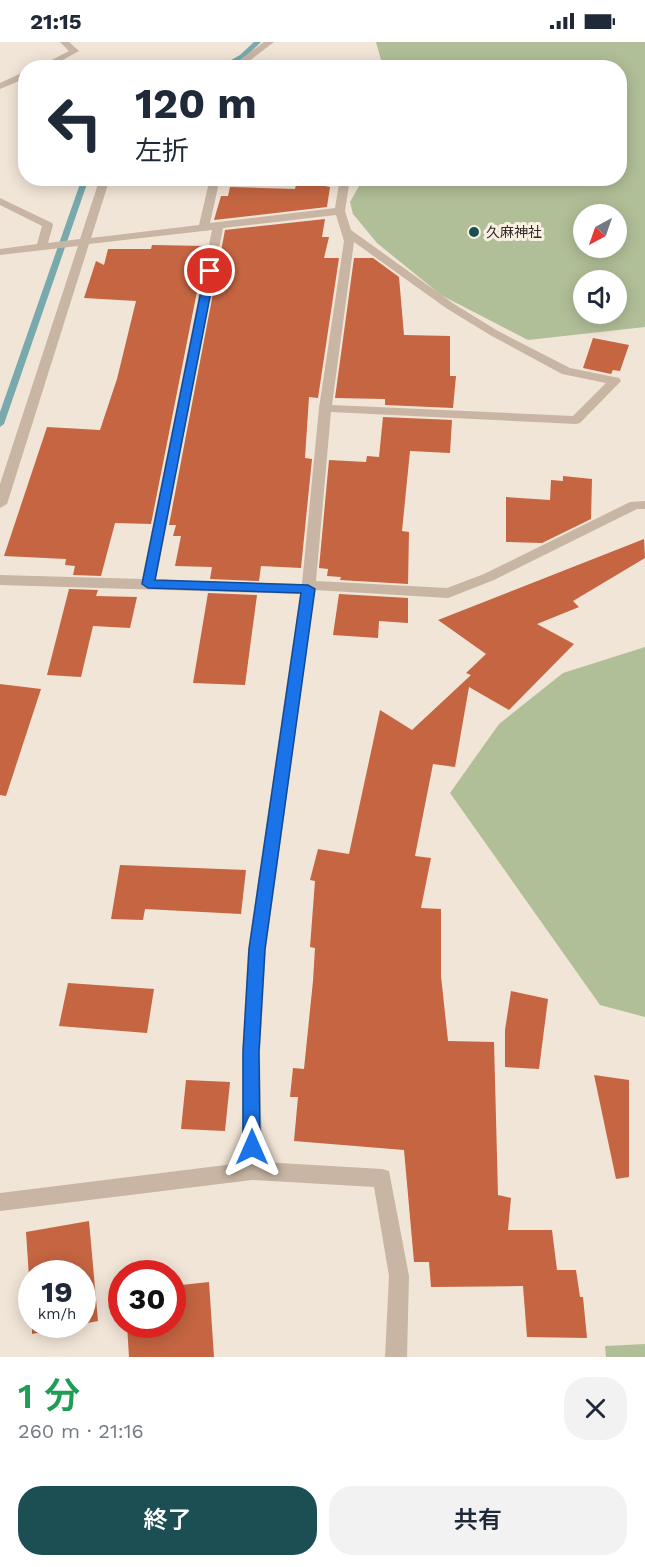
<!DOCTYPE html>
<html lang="ja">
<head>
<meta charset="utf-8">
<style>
  body { margin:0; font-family:"Work Sans","Noto Sans JP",sans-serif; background:#f2f2f3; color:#1f2937; height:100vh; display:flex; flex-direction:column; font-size:22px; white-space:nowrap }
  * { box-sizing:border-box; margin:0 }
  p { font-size:20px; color:#747a83 }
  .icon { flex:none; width:33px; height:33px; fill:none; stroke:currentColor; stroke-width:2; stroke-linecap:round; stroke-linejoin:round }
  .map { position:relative; height:1315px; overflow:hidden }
  .details { display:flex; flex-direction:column; background:#fff; flex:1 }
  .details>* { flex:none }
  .hud { position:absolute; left:18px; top:18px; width:609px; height:126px; border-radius:24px; box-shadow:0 3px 15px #0003; background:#fff; color:#1f2937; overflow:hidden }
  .needle { width:39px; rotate:220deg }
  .buttons { position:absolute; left:573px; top:162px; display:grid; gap:12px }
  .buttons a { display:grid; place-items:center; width:54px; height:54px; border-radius:50%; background:#fff; box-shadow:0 3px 15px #0003; font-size:30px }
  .speed { position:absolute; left:18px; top:1218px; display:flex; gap:12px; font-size:30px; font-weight:700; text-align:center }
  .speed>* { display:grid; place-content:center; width:78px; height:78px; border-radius:50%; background:#fff; box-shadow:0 3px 15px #0003; line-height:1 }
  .speed small { font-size:15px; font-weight:400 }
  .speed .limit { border:9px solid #d22; background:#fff; color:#111 }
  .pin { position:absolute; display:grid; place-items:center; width:51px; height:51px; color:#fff; margin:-26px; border:3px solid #fff; border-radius:50%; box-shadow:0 2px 6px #0007 }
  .me { position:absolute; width:66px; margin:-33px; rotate:0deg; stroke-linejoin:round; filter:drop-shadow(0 0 4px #0008) }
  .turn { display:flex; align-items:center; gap:21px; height:126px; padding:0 18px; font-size:27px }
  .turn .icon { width:78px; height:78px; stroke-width:2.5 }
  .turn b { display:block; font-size:42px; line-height:51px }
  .round { display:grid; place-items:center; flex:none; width:63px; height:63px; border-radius:24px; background:#f2f2f3 }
  .summary { display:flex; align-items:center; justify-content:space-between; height:102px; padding:0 18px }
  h1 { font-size:36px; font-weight:600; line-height:45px; color:#1e9e55 }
  .primary-button { display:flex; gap:12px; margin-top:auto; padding:12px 18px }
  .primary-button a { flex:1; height:69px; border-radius:24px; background:#1c4f54; color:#fff; font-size:24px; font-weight:600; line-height:69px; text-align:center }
  .primary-button a+a { background:#f2f2f3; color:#1f2937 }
  .status { display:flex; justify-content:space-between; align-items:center; height:42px; padding:0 30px; background:#fff; direction:ltr }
  .status svg { height:16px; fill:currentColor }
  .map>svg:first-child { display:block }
</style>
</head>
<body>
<div class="status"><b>21:15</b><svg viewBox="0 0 49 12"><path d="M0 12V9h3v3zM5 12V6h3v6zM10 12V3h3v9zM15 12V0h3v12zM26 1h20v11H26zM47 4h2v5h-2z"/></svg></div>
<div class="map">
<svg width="645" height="1315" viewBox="0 0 645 1315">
  <rect width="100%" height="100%" fill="#f1e5d7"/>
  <g fill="#b1bf98" fill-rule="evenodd">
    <path d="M376 0H645V285L528 298 441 253 377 201 353 172 350 160 363 137 620 136V26L383 25ZM584 172H616V206H584ZM584 238H616V272H584Z"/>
    <polygon points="645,605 645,975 600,963 450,751 499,682 563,631"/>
    <polygon points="645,1302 645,1315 606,1315 605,1304"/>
  </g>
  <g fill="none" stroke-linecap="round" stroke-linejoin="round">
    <g fill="#77a9ad" fill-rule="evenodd">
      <path d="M254 0H261C249 12 234 26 217 26L240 13Z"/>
      <polygon points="82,136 89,136 4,382 0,385 0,370"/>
    </g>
  </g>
  <g fill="#c56541">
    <polygon points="297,138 326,140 325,144 330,145 327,165 214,178 221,154 228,154 230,145 295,147"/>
    <polygon points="325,177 322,195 329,195 324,216 339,216 318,356 309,355 305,416 312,417 301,526 261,524 259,539 210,537 212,525 175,524 181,494 173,494 176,483 169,483 225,188"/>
    <polygon points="152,203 206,204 151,482 115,481 101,534 73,533 75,524 65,523 66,517 4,514 47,385 100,388 117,337 136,259 84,256 96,219 104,223 108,207 151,207"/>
    <polygon points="354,216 373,216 399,235 404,293 450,294 450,334 456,334 453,366 385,363 385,357 335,356"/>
    <polygon points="593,296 629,303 620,329 613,328 611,332 583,326"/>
    <polygon points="383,375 452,378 450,411 410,409 402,489 409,490 408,542 340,538 341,535 327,534 328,527 319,526 329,418 366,420 367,414 379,415"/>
    <polygon points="563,434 592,437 591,477 542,501 506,500 506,455 550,458 551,438 563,439"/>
    <polygon points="644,497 645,516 573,559 579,565 537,582 574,602 509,668 469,645 455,725 433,722 415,814 431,816 421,866 441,867 441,934 448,999 494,1000 498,1153 511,1156 508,1188 552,1188 557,1228 576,1228 580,1255 583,1255 587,1296 527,1295 523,1244 431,1245 429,1220 414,1220 404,1108 294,1099 298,1055 290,1055 293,1026 304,1027 313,939 315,906 310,905 315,839 310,838 318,807 349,812 380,668 412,688 471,633 466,631 486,612 438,578"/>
    <polygon points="69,547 98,548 96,554 137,555 130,586 93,584 81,635 47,633"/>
    <polygon points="208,551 257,553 245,643 193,641"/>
    <polygon points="339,552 408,556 408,581 379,579 378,596 333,593"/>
    <polygon points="0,642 41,647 6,754 0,753"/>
    <polygon points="120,823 246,828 241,872 145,867 143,878 111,877"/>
    <polygon points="68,941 154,947 147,991 59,984"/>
    <polygon points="511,949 548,957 539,1027 505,1025 505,988"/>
    <polygon points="594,1033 629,1038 629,1135 616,1137"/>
    <polygon points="186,1038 230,1040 225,1089 181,1087"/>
    <polygon points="89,1179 98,1279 82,1282 82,1232 32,1232 32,1280 26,1190"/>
    <polygon points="209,1240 214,1315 129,1315 127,1282 172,1282 172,1244"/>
    <polygon points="32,1282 80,1282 32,1292"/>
  </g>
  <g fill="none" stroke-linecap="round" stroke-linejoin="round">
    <g fill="#c8b5a4" fill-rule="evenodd">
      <polygon points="60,0 69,0 79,9 48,26 36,26 69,9"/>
      <polygon points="264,0 274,0 240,26 229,26"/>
      <polygon points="26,29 26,36 0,47 0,41"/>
      <path d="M100 136H110L91 196 199 183 210 136H220L210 181 335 166 340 136H350L345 169 351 188 454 262 498 289 570 326 619 336 621 339 580 381 576 382 331 370 316 539 447 546 484 532 630 460 645 459V467H637L494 538 448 556 315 548 266 907 260 1010 262 1120 382 1127 389 1129 409 1234 407 1315H385L389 1234 374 1145 252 1138 0 1169V1151L242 1121V1010L248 907 300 552 0 543V533L142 537 212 188 89 202 7 462 0 466V442L78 204 0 213V207L37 202 42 184 0 163V156L52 181 53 183 48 201 80 197ZM336 173 344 199 319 366 302 542 156 538 223 186ZM354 200 446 266 490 293 562 332 606 341 573 374 332 363Z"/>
    </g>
  </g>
  <polygon fill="#1a73e8" stroke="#114b97" stroke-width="1.5" points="210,226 215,229 155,538 308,543 315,547 265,907 259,1010 260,1105 258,1111 252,1114 245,1111 243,1105 243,1010 249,907 301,551 148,546 142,542 205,229"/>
  <circle fill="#1c4f54" stroke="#f9efe3" stroke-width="2" cx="474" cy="190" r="6"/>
  <g text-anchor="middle" stroke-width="6" stroke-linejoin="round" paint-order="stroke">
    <g font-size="14" fill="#332a25" stroke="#f9efe3" text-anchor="start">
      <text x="486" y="195">久麻神社</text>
    </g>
  </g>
</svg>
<div class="buttons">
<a><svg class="needle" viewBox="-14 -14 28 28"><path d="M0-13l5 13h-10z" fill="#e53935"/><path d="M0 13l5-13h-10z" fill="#747a83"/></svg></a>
<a><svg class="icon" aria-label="sound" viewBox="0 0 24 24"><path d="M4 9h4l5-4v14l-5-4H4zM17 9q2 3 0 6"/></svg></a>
</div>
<div class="speed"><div>19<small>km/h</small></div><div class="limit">30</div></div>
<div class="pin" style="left:210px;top:229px;background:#d93025"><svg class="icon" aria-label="arrive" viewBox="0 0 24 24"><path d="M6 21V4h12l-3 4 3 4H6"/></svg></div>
<svg class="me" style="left:252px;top:1105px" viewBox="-20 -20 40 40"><path d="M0-17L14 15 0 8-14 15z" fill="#1a73e8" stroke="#fff" stroke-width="4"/></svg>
<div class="hud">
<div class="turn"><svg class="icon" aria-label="left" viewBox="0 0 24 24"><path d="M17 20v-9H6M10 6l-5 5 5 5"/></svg><div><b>120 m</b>左折</div></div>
</div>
</div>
<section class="details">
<div class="summary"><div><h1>1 分</h1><p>260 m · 21:16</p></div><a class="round"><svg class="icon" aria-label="close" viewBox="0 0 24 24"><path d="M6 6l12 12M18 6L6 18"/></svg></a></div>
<div class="primary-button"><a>終了</a><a>共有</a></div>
</section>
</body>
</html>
